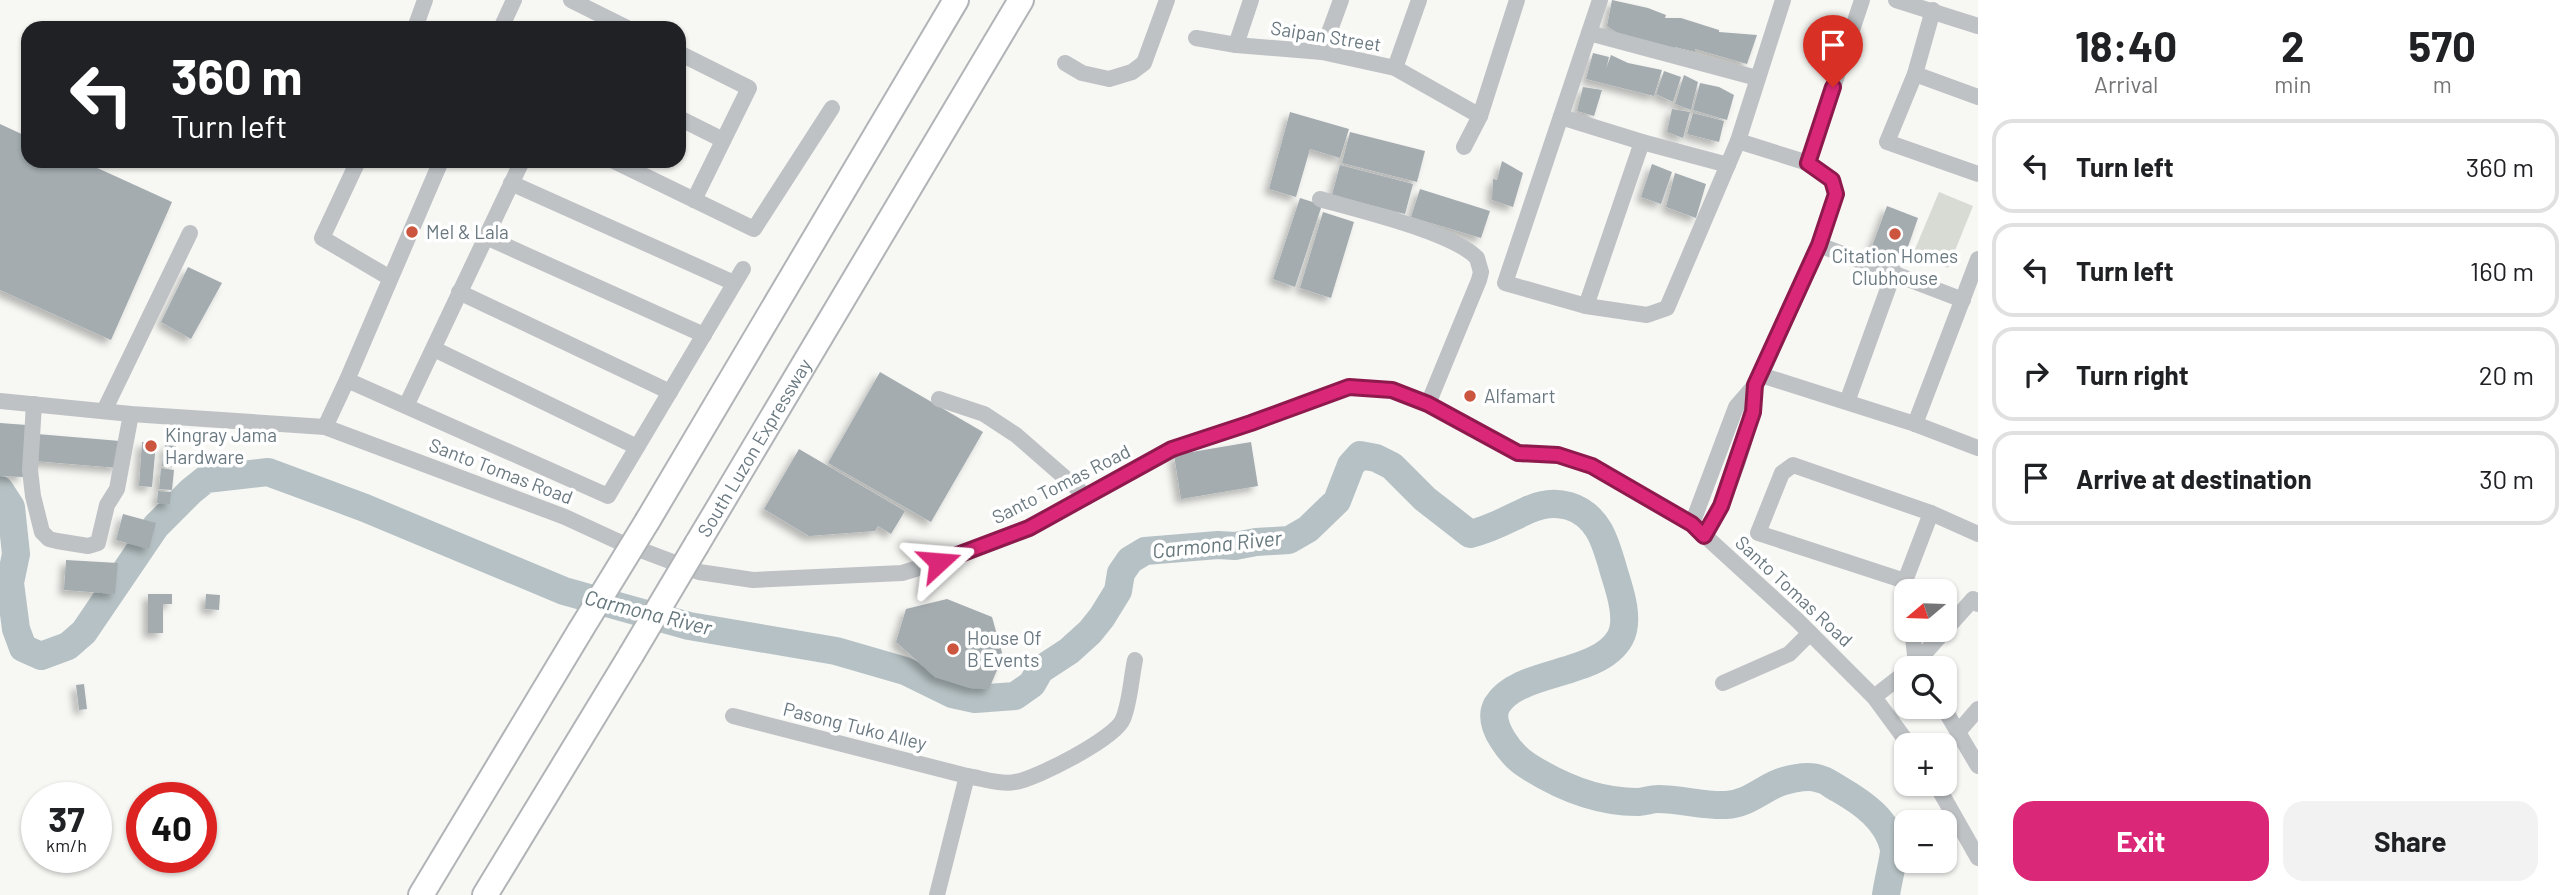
<!DOCTYPE html>
<html lang="en">
<head>
<meta charset="utf-8">
<style>
  body { margin:0; font-family:Barlow,sans-serif; background:#f2f2f2; color:#202124; height:100vh; display:flex; flex-direction:column; font-size:26px; white-space:nowrap }
  * { box-sizing:border-box; margin:0 }
  p { font-size:23px; color:#757577 }
  .icon { flex:none; width:38px; height:38px; fill:none; stroke:currentColor; stroke-width:2; stroke-linecap:round; stroke-linejoin:round }
  .map { position:relative; flex:1; overflow:hidden }
  .details { display:flex; flex-direction:column; background:#fff; width:595px }
  .details>* { flex:none }
  .guide { position:absolute; left:21px; top:21px; width:665px; height:147px; border-radius:21px; box-shadow:0 2px 5px #0004; background:#202124; color:#fff; overflow:hidden }
  .needle { width:46px; rotate:251deg }
  .controls { position:absolute; left:1894px; top:579px; display:grid; gap:14px }
  .controls a { display:grid; place-items:center; width:63px; height:63px; border-radius:14px; background:#fff; box-shadow:0 2px 5px #0004; font-size:35px }
  .speed { position:absolute; left:21px; top:782px; display:flex; gap:14px; font-size:35px; font-weight:700; text-align:center }
  .speed>* { display:grid; place-content:center; width:91px; height:91px; border-radius:50%; background:#fff; box-shadow:0 2px 5px #0004; line-height:1 }
  .speed small { font-size:18px; font-weight:400 }
  .speed .limit { border:10px solid #d22; background:#fff; color:#111 }
  .pin { position:absolute; display:grid; place-items:center; width:60px; height:60px; color:#fff; margin:-72px -30px; border-radius:50% 50% 50% 0; rotate:-45deg; box-shadow:0 0 7px #0007 }
  .pin .icon { rotate:45deg }
  .me { position:absolute; width:77px; margin:-38px; rotate:71deg; stroke-linejoin:round; filter:drop-shadow(0 0 5px #0008) }
  .turn { display:flex; align-items:center; gap:24px; height:147px; padding:0 35px; font-size:32px }
  .turn .icon { width:91px; height:91px; stroke-width:2.5 }
  .turn b { display:block; font-size:49px; line-height:60px }
  .eta { display:flex; justify-content:space-evenly; align-items:center; height:119px; text-align:center }
  .eta b { font-size:42px; font-weight:700; line-height:49px }
  .button { display:flex; gap:14px; margin-top:auto; padding:14px 35px }
  .button a { flex:1; height:80px; border-radius:21px; background:#db2777; color:#fff; font-size:28px; font-weight:700; line-height:80px; text-align:center }
  .button a+a { background:#f2f2f2; color:#202124 }
  ul { padding:0; list-style:none }
  li { display:flex; align-items:center; gap:21px; height:94px; margin:0 14px 10px; padding:0 21px; border:4px solid #e0e0e0; border-radius:21px }
  li div { flex:1 }
  li b { display:block; font-size:26px }
  li em { font-style:normal }
  main { display:flex; flex:1; min-height:0 }
  .map>svg:first-child { display:block }
</style>
</head>
<body>
<main>
<div class="map">
<svg width="1978" height="895" viewBox="0 0 1978 895">
  <defs>
    <filter id="shadow"><feDropShadow dx="-5" dy="5" stdDeviation="3.5" flood-color="#0004"/></filter>
  </defs>
  <rect width="100%" height="100%" fill="#f7f7f4"/>
  <polygon fill="#d7dbd4" points="1939,192 1973,206 1948,268 1913,254"/>
  <g fill="none" stroke-linecap="round" stroke-linejoin="round">
    <path stroke="#b5c1c4" stroke-width="28" d="M0 490 11 507 16 554 10 583 16 629 23 648 41 656 68 646 84 632 156 526 191 491 206 479 268 472 365 508 564 591 689 626 836 651 905 671 952 694 975 699 1015 696 1032 684 1040 670 1069 651 1090 632 1102 617 1118 591 1121 573 1130 560 1145 551 1218 545 1235 546 1256 542 1289 540 1308 529 1337 501 1351 465 1360 455 1376 458 1392 466 1425 499 1470 534C1492 529 1508 519 1528 510 1541 504 1555 502 1569 506 1599 515 1606 544 1614 572 1620 591 1630 620 1620 638 1598 677 1519 669 1497 705 1486 725 1512 756 1528 766 1561 787 1597 802 1637 802 1644 802 1651 799 1658 799 1681 799 1703 806 1726 805 1750 804 1765 786 1784 781 1794 778 1810 775 1820 779 1826 780 1833 786 1839 789 1863 803 1888 820 1894 849 1895 853 1887 886 1886 895"/>
  </g>
  <g fill="#a4acb0" filter="url(#shadow)">
    <polygon points="1612,0 1648,8 1666,15 1665,18 1681,18 1719,30 1719,32 1757,35 1747,64 1695,49 1695,52 1675,47 1675,49 1620,35 1607,26"/>
    <polygon points="1593,53 1609,57 1606,69 1611,55 1628,63 1662,70 1654,96 1586,79"/>
    <polygon points="1664,71 1681,77 1673,102 1656,94"/>
    <polygon points="1684,75 1698,82 1691,110 1675,104"/>
    <polygon points="1700,83 1719,87 1734,95 1727,120 1693,110"/>
    <polygon points="1583,87 1602,90 1594,116 1577,111"/>
    <polygon points="1672,109 1690,112 1683,138 1667,132"/>
    <polygon points="1290,112 1349,129 1340,158 1310,149 1296,197 1269,189"/>
    <polygon points="1693,113 1724,121 1719,142 1687,134"/>
    <polygon points="0,124 28,137 28,161 82,161 172,202 111,340 0,290"/>
    <polygon points="1350,132 1425,151 1417,182 1342,163"/>
    <polygon points="1502,161 1523,173 1513,207 1492,200 1493,179 1497,180"/>
    <polygon points="1652,164 1672,172 1661,204 1641,197"/>
    <polygon points="1340,165 1413,184 1405,214 1332,195"/>
    <polygon points="1675,173 1706,184 1696,218 1666,207"/>
    <polygon points="1420,189 1490,211 1481,238 1411,217"/>
    <polygon points="1300,198 1322,205 1295,287 1273,279"/>
    <polygon points="1887,206 1918,218 1903,261 1871,249"/>
    <polygon points="1323,212 1354,222 1331,298 1300,288"/>
    <polygon points="188,267 222,283 191,339 161,322"/>
    <polygon points="880,372 983,432 931,522 828,463"/>
    <polygon points="0,423 27,425 23,477 0,476"/>
    <polygon points="37,434 120,441 118,468 34,461"/>
    <polygon points="142,442 156,443 152,487 139,486"/>
    <polygon points="1251,442 1258,486 1181,499 1174,455"/>
    <polygon points="165,445 176,446 175,456 164,455"/>
    <polygon points="799,449 905,511 891,534 878,526 875,531 809,536 764,509"/>
    <polygon points="163,457 175,458 174,467 162,466"/>
    <polygon points="161,468 174,470 172,490 159,489"/>
    <polygon points="158,491 171,492 170,504 157,503"/>
    <polygon points="123,514 156,523 149,549 116,540"/>
    <polygon points="66,560 118,563 115,594 64,590"/>
    <polygon points="148,594 172,594 172,604 163,604 163,633 148,633"/>
    <polygon points="206,594 220,595 219,610 205,609"/>
    <polygon points="947,599 992,617 1003,656 989,689 970,688 935,677 896,642 906,609"/>
    <polygon points="84,684 87,709 79,710 76,685"/>
  </g>
  <g fill="none" stroke-linecap="round" stroke-linejoin="round">
    <defs>
      <g id="highway">
        <polyline points="648,520 956,0"/>
        <path id="s1" d="M697 544 1021 0"/>
        <polyline points="421,895 580,631"/>
        <polyline points="485,895 631,655"/>
      </g>
    </defs>
    <use href="#highway" stroke="#b0b4b6" stroke-width="28"/>
    <g stroke="#bec2c5" stroke-width="16">
      <polyline points="571,0 627,28"/>
      <polyline points="1600,0 1505,283 1586,306 1647,315 1667,308 1738,141 1783,0"/>
      <polyline points="1896,0 1978,26"/>
      <polyline points="1933,10 1915,74 1887,142 1978,174"/>
      <polyline points="415,28 425,0"/>
      <polyline points="501,28 514,0"/>
      <polyline points="1589,33 1757,78"/>
      <polyline points="1196,38 1236,45 1322,52 1395,68 1480,116"/>
      <polyline points="1236,45 1251,0"/>
      <polyline points="1322,52 1341,0"/>
      <polyline points="679,53 749,88 694,200"/>
      <polyline points="1065,63 1082,73 1109,79 1132,72 1144,63 1167,0"/>
      <polyline points="1395,68 1419,0"/>
      <polyline points="1915,74 1978,97"/>
      <polyline points="1561,117 1642,142 1728,165"/>
      <polyline points="679,118 723,140"/>
      <polyline points="1464,147 1480,116 1517,0"/>
      <polyline points="358,161 322,238 390,278"/>
      <polyline points="614,161 754,229 832,108"/>
      <polyline points="1808,163 1862,0"/>
      <polyline points="511,183 734,283"/>
      <path d="M1320 199C1357 210 1453 232 1477 258L1481 272 1479 280 1428 404"/>
      <polyline points="486,237 704,335"/>
      <polyline points="1819,245 1963,300"/>
      <polyline points="459,292 670,392"/>
      <polyline points="1586,306 1642,142"/>
      <polyline points="434,349 637,447"/>
      <polyline points="1761,375 1915,424 1978,448"/>
      <polyline points="347,380 608,496 743,269"/>
      <polyline points="939,399 984,414 1016,435 1087,497"/>
      <polyline points="0,401 131,414 325,427 565,517 617,541 699,572 753,580 902,573 958,556 1029,529 1172,449 1251,423 1349,387 1392,390 1428,404 1519,453 1558,455 1592,466 1692,524 1797,620 1874,697 1910,746"/>
      <polyline points="1847,402 1894,272"/>
      <polyline points="34,404 30,470 33,496 42,532 49,539 57,541 88,546 98,543 107,505 117,489 131,414"/>
      <polyline points="406,406 522,161"/>
      <polyline points="104,411 190,233"/>
      <polyline points="1915,424 1978,259"/>
      <polyline points="325,427 347,380 441,161"/>
      <polyline points="1692,524 1736,407 1755,385 1761,375 1819,245 1836,194 1832,180 1808,163 1738,141"/>
      <path d="M1705 536C1729 492 1751 435 1755 385"/>
      <polyline points="1905,581 1758,533 1782,473 1793,465 1931,513 1978,534"/>
      <polyline points="1906,589 1905,581 1931,513"/>
      <polyline points="1912,630 1916,663"/>
      <polyline points="1916,663 1973,599 1978,604"/>
      <polyline points="1723,683 1789,654 1810,633"/>
      <polyline points="1874,697 1906,672"/>
      <polyline points="1943,707 1978,766"/>
      <polyline points="733,716 967,776 937,895"/>
      <polyline points="1958,732 1978,709"/>
      <path d="M967 776C981 778 1001 785 1015 782 1036 779 1116 738 1123 719 1130 702 1131 679 1135 660"/>
      <polyline points="1936,784 1978,858"/>
    </g>
    <use href="#highway" stroke="#fff" stroke-width="24"/>
    <defs>
      <g id="highway-bridge">
        <polyline points="580,631 648,520"/>
        <polyline points="631,655 697,544"/>
      </g>
    </defs>
    <use href="#highway-bridge" stroke="#b0b4b6" stroke-width="28" stroke-linecap="butt"/>
    <use href="#highway-bridge" stroke="#fff" stroke-width="24"/>
  </g>
  <g fill="none" stroke-linecap="round" stroke-linejoin="round">
    <defs>
      <polyline id="route" points="939,562 1029,528 1172,449 1251,423 1349,387 1392,390 1428,404 1518,453 1558,455 1592,466 1692,524 1704,536 1721,506 1753,412 1755,385 1819,245 1836,194 1832,180 1808,163 1833,87"/>
    </defs>
    <use href="#route" stroke="#8e194d" stroke-width="18"/>
    <use href="#route" stroke="#db2777" stroke-width="12"/>
  </g>
  <g fill="#cc553f" stroke="#fff" stroke-width="2.5">
    <circle cx="412" cy="232" r="7"/>
    <circle cx="1895" cy="234" r="7"/>
    <circle cx="1470" cy="396" r="7"/>
    <circle cx="151" cy="446" r="7"/>
    <circle cx="953" cy="649" r="7"/>
  </g>
  <g text-anchor="middle" stroke-width="7" stroke-linejoin="round" paint-order="stroke">
    <g font-size="19" fill="#6a7981" stroke="#fff">
      <text transform="translate(1326 36) rotate(9)" y="7">Saipan Street</text>
      <text dy="7" stroke="none"><textPath href="#s1" startOffset="112">South Luzon Expressway</textPath></text>
      <text transform="translate(501 471) rotate(21)" y="7">Santo Tomas Road</text>
      <text transform="translate(1061 484) rotate(-27)" y="7">Santo Tomas Road</text>
      <text transform="translate(1794 591) rotate(43)" y="7">Santo Tomas Road</text>
      <text transform="translate(855 726) rotate(14)" y="7">Pasong Tuko Alley</text>
    </g>
    <g font-size="19" fill="#6a7981" stroke="#fff" text-anchor="start">
      <text x="426" y="239">Mel &amp; Lala</text>
      <text x="1895" y="263" text-anchor="middle">Citation Homes<tspan x="1895" dy="22">Clubhouse</tspan></text>
      <text x="1484" y="403">Alfamart</text>
      <text x="165" y="442">Kingray Jama<tspan x="165" dy="22">Hardware</tspan></text>
      <text x="967" y="645">House Of<tspan x="967" dy="22">B Events</tspan></text>
    </g>
    <g font-size="21" font-style="italic" fill="#66787d" stroke="#fff">
      <text transform="translate(1217 545) rotate(-6)" y="7">Carmona River</text>
      <text transform="translate(648 613) rotate(14)" y="7">Carmona River</text>
    </g>
  </g>
</svg>
<div class="controls">
<a><svg class="needle" viewBox="-14 -14 28 28"><path d="M0-13l5 13h-10z" fill="#e53935"/><path d="M0 13l5-13h-10z" fill="#757577"/></svg></a>
<a><svg class="icon" aria-label="search" viewBox="0 0 24 24"><circle cx="10" cy="10" r="6"/><path d="M15 15l6 6"/></svg></a>
<a>+</a>
<a>−</a>
</div>
<div class="speed"><div>37<small>km/h</small></div><div class="limit">40</div></div>
<div class="pin" style="left:1833px;top:87px;background:#d93025"><svg class="icon" aria-label="arrive" viewBox="0 0 24 24"><path d="M6 21V4h12l-3 4 3 4H6"/></svg></div>
<svg class="me" style="left:939px;top:562px" viewBox="-20 -20 40 40"><path d="M0-17L14 15 0 8-14 15z" fill="#db2777" stroke="#fff" stroke-width="4"/></svg>
<div class="guide">
<div class="turn"><svg class="icon" aria-label="left" viewBox="0 0 24 24"><path d="M17 20v-9H6M10 6l-5 5 5 5"/></svg><div><b>360 m</b>Turn left</div></div>
</div>
</div>
<section class="details">
<div class="eta">
<div><b>18:40</b><p>Arrival</p></div>
<div><b>2</b><p>min</p></div>
<div><b>570</b><p>m</p></div>
</div>
<ul>
<li><svg class="icon" aria-label="left" viewBox="0 0 24 24"><path d="M17 20v-9H6M10 6l-5 5 5 5"/></svg><div><b>Turn left</b></div><em>360 m</em></li>
<li><svg class="icon" aria-label="left" viewBox="0 0 24 24"><path d="M17 20v-9H6M10 6l-5 5 5 5"/></svg><div><b>Turn left</b></div><em>160 m</em></li>
<li><svg class="icon" aria-label="right" viewBox="0 0 24 24"><path d="M7 20v-9h11M14 6l5 5-5 5"/></svg><div><b>Turn right</b></div><em>20 m</em></li>
<li><svg class="icon" aria-label="arrive" viewBox="0 0 24 24"><path d="M6 21V4h12l-3 4 3 4H6"/></svg><div><b>Arrive at destination</b></div><em>30 m</em></li>
</ul>
<div class="button"><a>Exit</a><a>Share</a></div>
</section>
</main>
</body>
</html>
